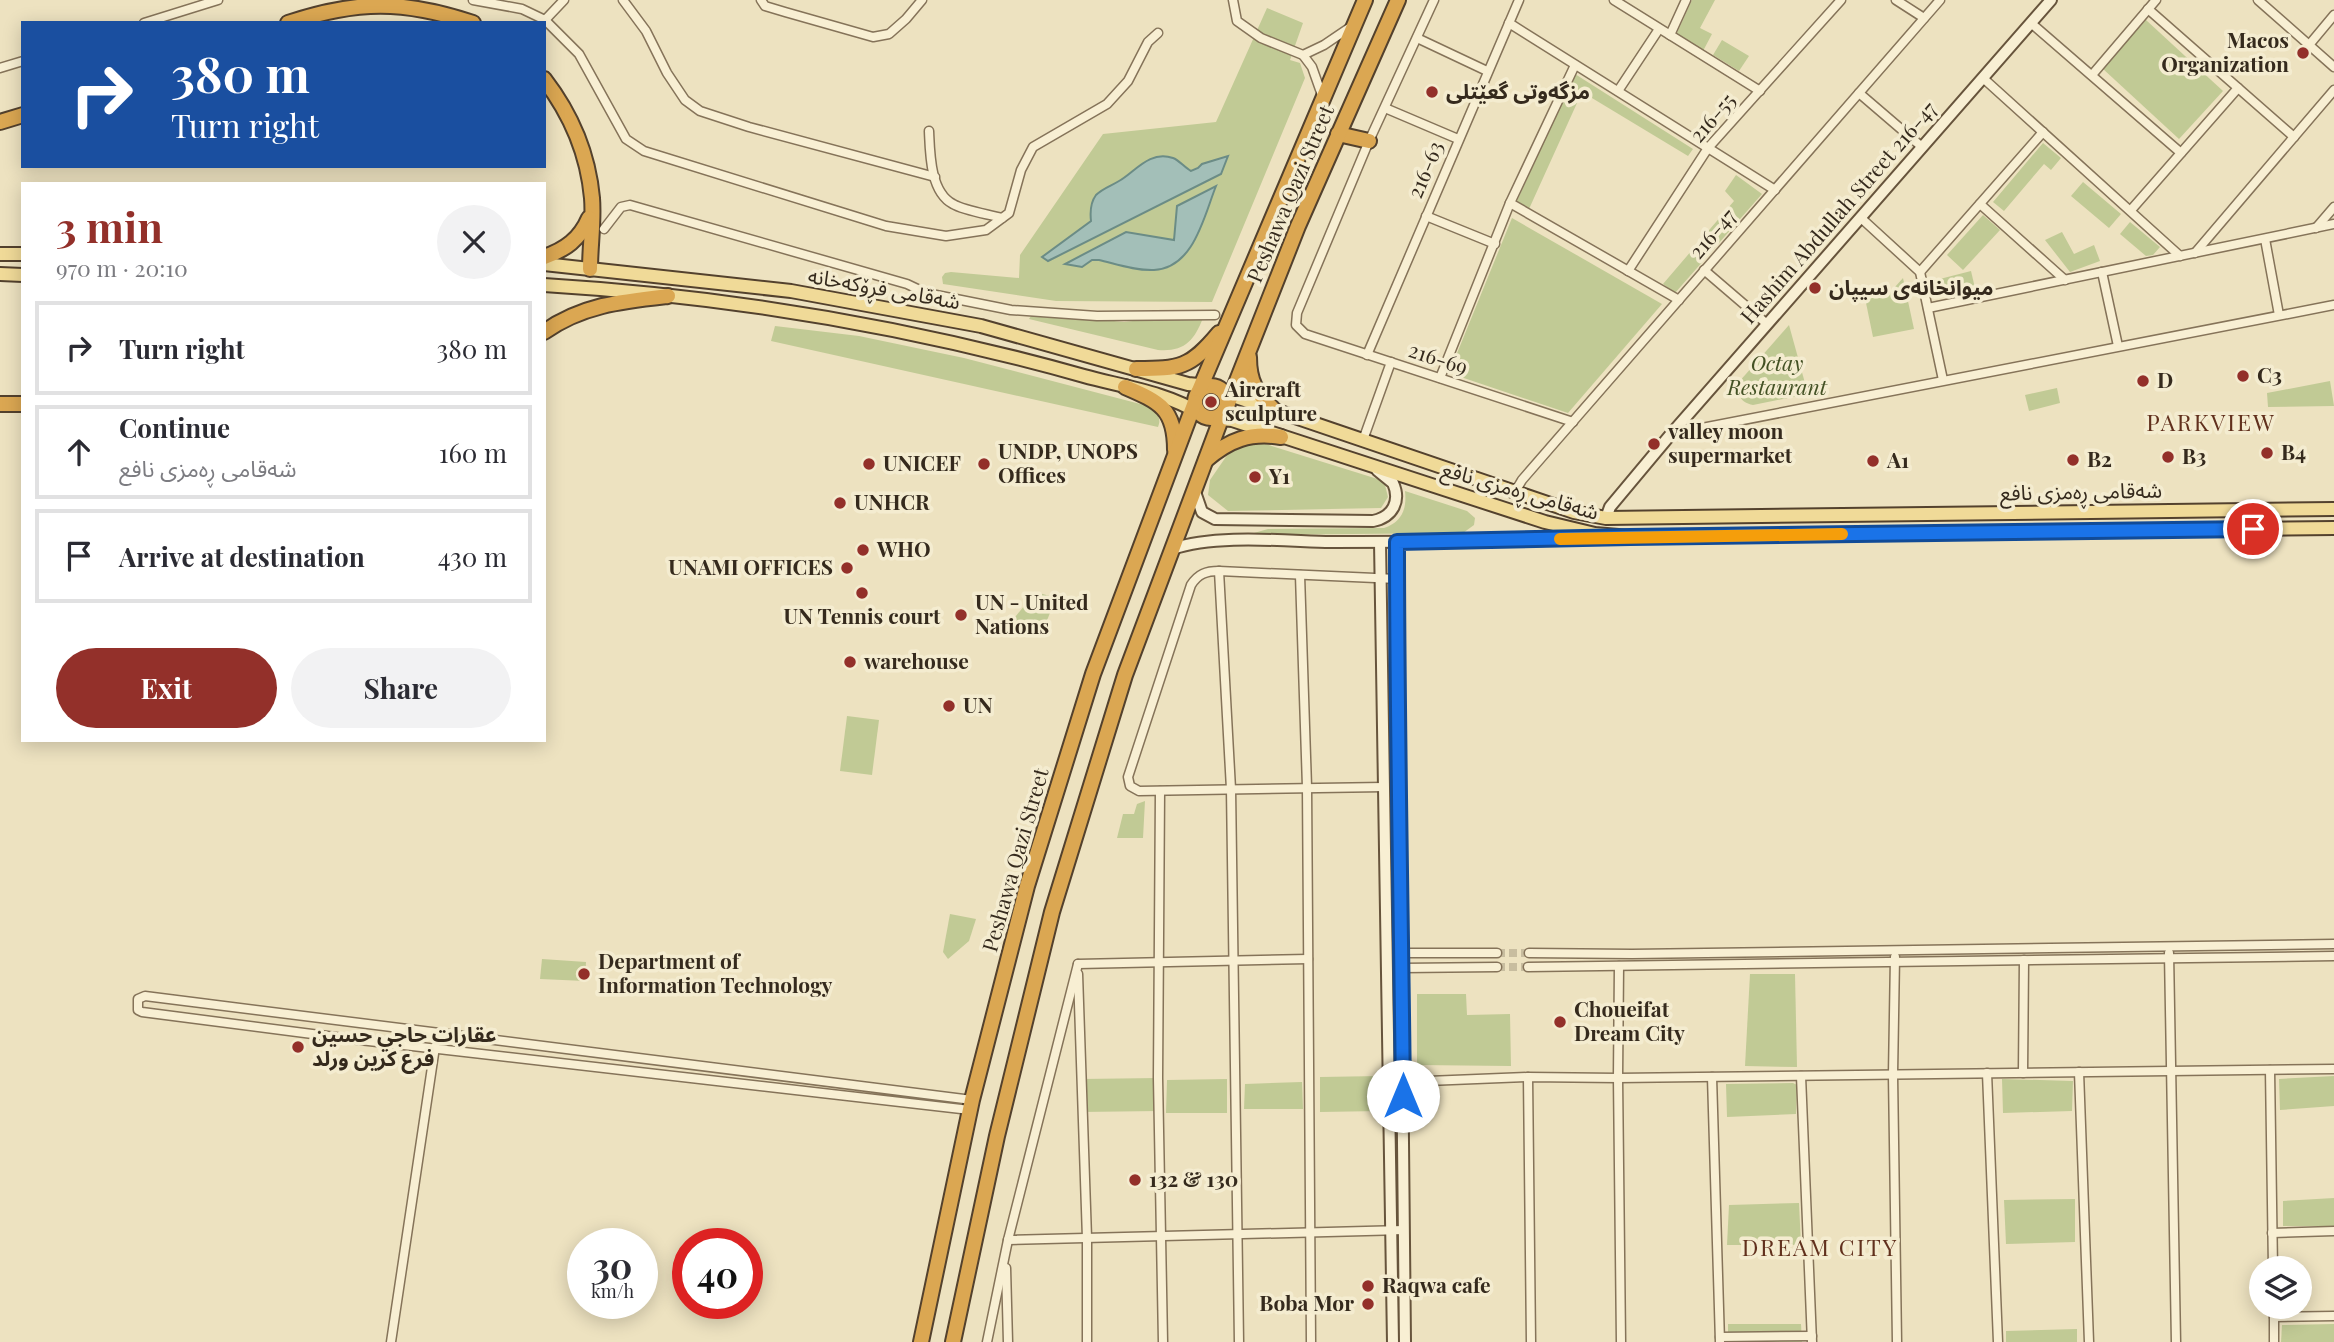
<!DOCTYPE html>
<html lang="en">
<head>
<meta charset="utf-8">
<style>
  body { margin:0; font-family:"Playfair Display","Noto Sans Arabic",serif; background:#f2f2f3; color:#2b2b33; height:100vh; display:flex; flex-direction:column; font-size:26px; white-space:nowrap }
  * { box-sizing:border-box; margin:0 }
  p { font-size:23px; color:#7c7c81 }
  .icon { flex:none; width:38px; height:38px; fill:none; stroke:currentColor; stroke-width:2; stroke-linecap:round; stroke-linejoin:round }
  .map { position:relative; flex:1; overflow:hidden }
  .details { position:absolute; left:21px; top:182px; width:525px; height:560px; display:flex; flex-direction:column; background:#fff; border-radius:0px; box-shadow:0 4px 18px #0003 }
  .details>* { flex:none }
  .top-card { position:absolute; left:21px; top:21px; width:525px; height:147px; border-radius:0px; box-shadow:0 4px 18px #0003; background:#1a4fa0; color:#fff; overflow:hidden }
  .fabs { position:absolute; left:2249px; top:1256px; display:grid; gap:14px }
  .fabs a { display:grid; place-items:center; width:63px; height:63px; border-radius:50%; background:#fff; box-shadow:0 4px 18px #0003; font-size:35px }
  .speed { position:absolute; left:567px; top:1228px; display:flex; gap:14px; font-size:35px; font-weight:700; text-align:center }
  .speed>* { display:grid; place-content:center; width:91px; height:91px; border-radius:50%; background:#fff; box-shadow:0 4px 18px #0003; line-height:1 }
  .speed small { font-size:18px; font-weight:400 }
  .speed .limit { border:10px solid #d22; background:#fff; color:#111 }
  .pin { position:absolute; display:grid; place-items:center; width:60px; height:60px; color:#fff; margin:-30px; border:4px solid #fff; border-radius:50%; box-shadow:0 2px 7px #0007 }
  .me { position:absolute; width:77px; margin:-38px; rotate:0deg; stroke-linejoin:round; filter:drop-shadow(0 0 5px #0008) }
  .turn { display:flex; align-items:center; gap:24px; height:147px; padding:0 35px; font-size:32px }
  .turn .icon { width:91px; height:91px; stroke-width:2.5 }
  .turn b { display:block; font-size:49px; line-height:60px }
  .round { display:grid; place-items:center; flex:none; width:74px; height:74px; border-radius:37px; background:#f2f2f3 }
  .head { display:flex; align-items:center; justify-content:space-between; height:119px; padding:0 35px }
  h1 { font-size:42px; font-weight:700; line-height:52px; color:#93302a }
  .action { display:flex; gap:14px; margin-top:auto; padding:14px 35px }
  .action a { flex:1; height:80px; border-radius:42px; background:#93302a; color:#fff; font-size:28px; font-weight:700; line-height:80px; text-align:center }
  .action a+a { background:#f2f2f3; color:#2b2b33 }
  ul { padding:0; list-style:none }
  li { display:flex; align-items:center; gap:21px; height:94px; margin:0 14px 10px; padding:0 21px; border:4px solid #e1e1e2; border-radius:0px }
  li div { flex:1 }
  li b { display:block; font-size:26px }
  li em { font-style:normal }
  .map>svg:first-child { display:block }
</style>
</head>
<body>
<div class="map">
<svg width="2334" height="1342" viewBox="0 0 2334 1342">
  <rect width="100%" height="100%" fill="#ede2c0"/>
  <g fill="#c1ca95">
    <polygon points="1692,0 1715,0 1700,28 1712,34 1703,51 1676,35"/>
    <polygon points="1267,8 1303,23 1290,60 1300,63 1305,78 1212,302 1056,301 943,284 942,277 945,273 951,272 1019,278 1020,255 1103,134 1216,122"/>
    <polygon points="2146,20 2223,91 2179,139 2102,68"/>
    <polygon points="1722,40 1749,56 1739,71 1713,55"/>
    <polygon points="1575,74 1693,149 1688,156 1582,92 1529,209 1517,201"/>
    <polygon points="2043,143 2061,158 2051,170 2044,164 2004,211 1993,202"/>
    <polygon points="1736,175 1762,194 1675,293 1663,284 1734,201 1725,191"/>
    <polygon points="2083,182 2121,214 2109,228 2071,196"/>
    <polygon points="1983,215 2000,230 1963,270 1947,255"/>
    <polygon points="1512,218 1662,304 1568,413 1449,373"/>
    <polygon points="2130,222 2160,247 2153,255 2146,256 2120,234"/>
    <polygon points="2062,232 2074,254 2094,245 2100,261 2070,272 2045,240"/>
    <polygon points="1971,271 1975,288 1936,298 1932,281"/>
    <polygon points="1903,278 1914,329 1873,337 1865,298 1876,295 1880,290 1887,296"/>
    <path d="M1033 313 1124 322 1178 316 1203 318C1194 341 1184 352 1158 350L1029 319Z"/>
    <path d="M1789 325 1808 394 1753 405C1740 402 1738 396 1738 383Z"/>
    <path d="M775 326 859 336 964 358 1144 405C1153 410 1163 415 1158 427L771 341Z"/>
    <polygon points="2330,381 2334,406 2268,407 2267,393"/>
    <polygon points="2057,388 2060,403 2029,411 2025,395"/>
    <polygon points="1249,441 1262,443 1384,481 1388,497 1381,508 1228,511 1208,495 1210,480 1232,448"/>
    <path d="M1405 491 1467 511 1475 518 1474 525 1463 533 1247 535 1268 529 1384 528C1402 522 1407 509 1405 491Z"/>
    <polygon points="1036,592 1053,597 1055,600 1046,623 1036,628 1005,629"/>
    <polygon points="847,716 879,720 872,775 840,771"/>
    <polygon points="1145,801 1143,838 1117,838 1123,814 1134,814 1137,804"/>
    <polygon points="950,914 976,919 969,941 948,959 943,952"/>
    <polygon points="542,959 586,962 585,981 540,979"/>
    <polygon points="1750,974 1795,974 1797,1067 1745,1066"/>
    <polygon points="1417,994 1466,994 1467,1015 1510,1014 1511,1066 1417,1065"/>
    <polygon points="1380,1076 1381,1111 1320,1112 1320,1077"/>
    <polygon points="2334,1076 2334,1106 2280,1110 2279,1079"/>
    <polygon points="1158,1078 1159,1111 1081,1112 1081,1079"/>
    <polygon points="1227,1079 1227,1113 1166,1113 1167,1080"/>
    <polygon points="2002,1079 2073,1081 2072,1111 2003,1113"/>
    <polygon points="1302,1082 1303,1109 1244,1109 1245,1084"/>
    <polygon points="1793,1083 1797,1085 1796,1114 1727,1117 1726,1084"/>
    <polygon points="2334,1198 2334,1226 2283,1226 2283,1201"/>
    <polygon points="2075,1199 2075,1242 2006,1244 2004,1200"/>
    <polygon points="1799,1203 1801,1245 1727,1245 1729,1205"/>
    <polygon points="1728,1324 1801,1324 1802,1342 1728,1342"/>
    <polygon points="2334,1324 2334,1342 2281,1342 2282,1325"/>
    <polygon points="2077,1329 2077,1342 2006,1342 2006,1331"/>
  </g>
  <g fill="#a3bfb8" stroke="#6b8c86" stroke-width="2">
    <path d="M1228 156 1221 174 1048 261 1042 257 1091 221C1090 212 1090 203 1096 195 1103 188 1111 186 1119 181 1135 172 1149 150 1173 158 1179 160 1185 168 1191 171L1198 168 1202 164Z"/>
    <path d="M1216 186C1204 216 1194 268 1154 270 1136 271 1116 264 1099 260H1092L1082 267 1065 264 1126 232 1174 240 1177 206Z"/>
  </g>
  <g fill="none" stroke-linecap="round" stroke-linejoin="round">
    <g stroke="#c8bd9f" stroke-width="8" stroke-dasharray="8 4" stroke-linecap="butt">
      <polyline points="1497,953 1529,953"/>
      <polyline points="1497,967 1528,967"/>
    </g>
    <defs>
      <g id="street">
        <polyline points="473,0 522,9 545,20 579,54 626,139 644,151 886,226 946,236 986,230 1009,213 1021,170 1033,147 1107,104 1128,81 1148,42 1158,33"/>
        <polyline points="623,0 646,31 667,73 685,100 700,111 749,127 935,177"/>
        <polyline points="761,0 765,6 785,12 873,37 889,34 906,19 922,0"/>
        <polyline points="1233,0 1237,21 1261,38 1303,55 1312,67 1323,98"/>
        <polyline points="1434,0 1369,141 1297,313 1296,325 1305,334 1573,422"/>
        <polyline points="1614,0 1760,91"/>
        <polyline points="1896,0 1924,18"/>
        <polyline points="2258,0 2334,67"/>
        <polyline points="2148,9 2294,137"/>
        <polyline points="545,20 564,0"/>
        <polyline points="144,23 218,0"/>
        <polyline points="1509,23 1775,190"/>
        <polyline points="2031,23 2181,153"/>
        <polyline points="1670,35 1686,0"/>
        <polyline points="1417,38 1487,71"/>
        <polyline points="2309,45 2334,15"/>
        <polyline points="1303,55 1324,45 1352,26"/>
        <polyline points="0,68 23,61"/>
        <polyline points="2092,75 2156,0"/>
        <polyline points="1983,78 2180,256"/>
        <polyline points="1618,91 1659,29"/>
        <polyline points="1859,93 1922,147"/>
        <polyline points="1385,108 1458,139"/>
        <path d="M929 131C930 153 930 192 953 204 965 211 988 214 1002 218"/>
        <polyline points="1510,203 1679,300"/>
        <polyline points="1980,204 2065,280"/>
        <polyline points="2131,210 2238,88"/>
        <polyline points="1426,216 1495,244"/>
        <polyline points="1861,218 1920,272 1943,380"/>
        <polyline points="2316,228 2334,207"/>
        <polyline points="604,229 621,207 630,205 907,284 926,293 1011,310 1097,316 1215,315"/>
        <polyline points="2265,239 2279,315"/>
        <polyline points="2195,253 2334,90"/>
        <polyline points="1704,270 1767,324"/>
        <polyline points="1628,271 1708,148 1841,0"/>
        <polyline points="1920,272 2043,132"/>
        <polyline points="2102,272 2118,346"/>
        <polyline points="1928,308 2334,224"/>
        <polyline points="1367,355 1519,0"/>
        <polyline points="1440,378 1510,203 1575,65"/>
        <polyline points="1671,434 2334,305"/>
        <polyline points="1363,440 1391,362"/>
        <polyline points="1515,492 1522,480 1940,0"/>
        <polyline points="1219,571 1231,789 1239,1342"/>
        <polyline points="1300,575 1307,787 1311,1342"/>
        <path d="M1384 787 1139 791 1130 786 1128 777 1191 585C1198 574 1206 571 1219 571L1397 579"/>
        <polyline points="1160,791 1158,1078 1163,1342"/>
        <polyline points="1402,953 1497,953"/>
        <polyline points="1529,953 1632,954 2334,944"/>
        <polyline points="2169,953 2176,1342"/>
        <polyline points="1895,957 1893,1075 1897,1342"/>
        <polyline points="1078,964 1308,959"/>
        <polyline points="1619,966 1618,1078 1621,1342"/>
        <polyline points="1528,967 2334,956"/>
        <polyline points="1403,968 1497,967"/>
        <polyline points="1078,974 1087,1238 1087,1342"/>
        <polyline points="2270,1070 2273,1269"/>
        <polyline points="2079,1072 2089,1342"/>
        <polyline points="1987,1073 1998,1342"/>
        <polyline points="2023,1073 2024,960"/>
        <polyline points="1801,1076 1812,1342"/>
        <polyline points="1528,1077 1531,1342"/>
        <polyline points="1712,1077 1720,1342"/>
        <polyline points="1403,1082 1528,1077 1618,1078 2334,1069"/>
        <polyline points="970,1110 351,1039 142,1012 138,1010 138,999 145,996 972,1100"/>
        <polyline points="2272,1233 2334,1231"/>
        <polyline points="1008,1240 1404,1230"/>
        <polyline points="1006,1268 1008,1342"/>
        <polyline points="2274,1307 2274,1342"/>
        <polyline points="2274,1317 2334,1316"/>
        <polyline points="1720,1337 1812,1336"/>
        <polyline points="391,1342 435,1047"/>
        <polyline points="987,1342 1008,1240 1078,964"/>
      </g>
      <g id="secondary">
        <path d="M1194 489 1202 512 1215 519 1373 521C1393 517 1401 501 1393 483L1377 470"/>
        <polyline points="1606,518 1610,507 1671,434 2051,0"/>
        <polyline points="1380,542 1393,1342"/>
        <polyline points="1397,542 1405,1342"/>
        <path d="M1172 549C1217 534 1283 541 1331 542 1421 542 1512 542 1602 538"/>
      </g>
      <g id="primary">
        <polyline points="0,254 23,254"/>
        <polyline points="544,264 791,291 981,326 1188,384 1209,386"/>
        <polyline points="0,274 23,275"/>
        <path d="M544 285C725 296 910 327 1084 376 1120 386 1169 393 1200 414"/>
        <polyline points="1220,389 1239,398 1574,512 1606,518 2334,509"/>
        <polyline points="1209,418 1232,420 1545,522 1595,534 1630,537 2334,528"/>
      </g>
      <g id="highway">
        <path d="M288 23C357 0 404 0 473 23"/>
        <path d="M544 79C571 114 588 154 592 198 594 221 590 245 590 269"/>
        <polyline points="0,122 23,115"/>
        <polyline points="1338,134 1369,141"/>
        <path d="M544 257C565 250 580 239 589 218"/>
        <path d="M544 332C582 305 623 301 668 296"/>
        <path d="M1249 357C1249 384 1257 392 1274 410"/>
        <path d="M1136 369C1180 369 1190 368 1219 333"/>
        <circle cx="1211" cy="402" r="16"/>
        <path d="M1125 387C1160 402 1175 409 1175 450"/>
        <polyline points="1198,393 1365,0"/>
        <polyline points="0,404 23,404"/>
        <polyline points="1227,406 1298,226 1398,0"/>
        <path d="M1206 460C1229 440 1250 432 1281 437"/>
        <polyline points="921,1342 972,1100 1027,886 1093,674 1195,402"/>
        <polyline points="953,1342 997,1136 1052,912 1125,675 1224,411"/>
      </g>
    </defs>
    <use href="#street" stroke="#857359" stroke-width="11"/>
    <use href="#secondary" stroke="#67543c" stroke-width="14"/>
    <use href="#primary" stroke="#53412d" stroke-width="16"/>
    <use href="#highway" stroke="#53412d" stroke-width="18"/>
    <use href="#street" stroke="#f8efd3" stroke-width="8"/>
    <use href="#secondary" stroke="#f8efd3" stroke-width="10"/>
    <use href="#primary" stroke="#f0da98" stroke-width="12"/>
    <use href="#highway" stroke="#dba752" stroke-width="14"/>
  </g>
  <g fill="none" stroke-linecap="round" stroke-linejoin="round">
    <defs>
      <path id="route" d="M1403 1096C1401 911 1397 727 1397 542L1630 537 2253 529"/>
    </defs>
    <use href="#route" stroke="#114b97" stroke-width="18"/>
    <use href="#route" stroke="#1a73e8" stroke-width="12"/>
    <polyline stroke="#f59e0b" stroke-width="12" points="1560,539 1842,534"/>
  </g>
  <g fill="#93302a" stroke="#f4ecd0" stroke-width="2.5">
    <circle cx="2303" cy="53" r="7"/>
    <circle cx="1432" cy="92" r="7"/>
    <circle cx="1815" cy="288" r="7"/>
    <circle cx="2243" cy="376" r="7"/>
    <circle cx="2143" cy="381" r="7"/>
    <circle cx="1211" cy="402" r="7"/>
    <circle cx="1654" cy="444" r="7"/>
    <circle cx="2267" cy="453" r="7"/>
    <circle cx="2168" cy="457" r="7"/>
    <circle cx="2073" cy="460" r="7"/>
    <circle cx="1873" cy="461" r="7"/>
    <circle cx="869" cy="464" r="7"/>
    <circle cx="984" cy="464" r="7"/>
    <circle cx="1255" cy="477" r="7"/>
    <circle cx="840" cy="503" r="7"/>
    <circle cx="863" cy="550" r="7"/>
    <circle cx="847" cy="568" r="7"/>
    <circle cx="862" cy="593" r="7"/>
    <circle cx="961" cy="615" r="7"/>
    <circle cx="850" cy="662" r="7"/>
    <circle cx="949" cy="706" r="7"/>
    <circle cx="584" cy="974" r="7"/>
    <circle cx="1560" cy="1022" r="7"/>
    <circle cx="298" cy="1047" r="7"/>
    <circle cx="1135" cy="1180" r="7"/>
    <circle cx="1368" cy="1286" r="7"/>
    <circle cx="1368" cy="1304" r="7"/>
  </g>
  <g text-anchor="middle" stroke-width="7" stroke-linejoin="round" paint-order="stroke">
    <g font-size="21" font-weight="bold" fill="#352a1d" stroke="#f4ecd0" text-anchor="start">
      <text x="2289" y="48" text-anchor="end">Macos<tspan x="2289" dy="24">Organization</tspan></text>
      <text x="1446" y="99">مزگەوتی گعێتلی</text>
      <text x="1829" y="295">میوانخانەی سیپان</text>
      <text x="2257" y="383">C3</text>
      <text x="2157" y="388">D</text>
      <text x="1225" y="397">Aircraft<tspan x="1225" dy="24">sculpture</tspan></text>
      <text x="1668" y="439">valley moon<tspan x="1668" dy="24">supermarket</tspan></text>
      <text x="998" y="459">UNDP, UNOPS<tspan x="998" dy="24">Offices</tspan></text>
      <text x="2281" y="460">B4</text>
      <text x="2182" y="464">B3</text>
      <text x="2087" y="467">B2</text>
      <text x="1887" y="468">A1</text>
      <text x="883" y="471">UNICEF</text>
      <text x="1269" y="484">Y1</text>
      <text x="854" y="510">UNHCR</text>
      <text x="877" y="557">WHO</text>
      <text x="833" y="575" text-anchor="end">UNAMI OFFICES</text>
      <text x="975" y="610">UN - United<tspan x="975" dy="24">Nations</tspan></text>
      <text x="862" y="624" text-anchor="middle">UN Tennis court</text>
      <text x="864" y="669">warehouse</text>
      <text x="963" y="713">UN</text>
      <text x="598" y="969">Department of<tspan x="598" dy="24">Information Technology</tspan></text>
      <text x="1574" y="1017">Choueifat<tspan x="1574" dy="24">Dream City</tspan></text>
      <text x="312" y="1042">عقارات حاجي حسين<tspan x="312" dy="24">فرع كرين ورلد</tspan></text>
      <text x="1149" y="1187">132 &amp; 130</text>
      <text x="1382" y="1293">Raqwa cafe</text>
      <text x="1354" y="1311" text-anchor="end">Boba Mor</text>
    </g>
    <g font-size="21" fill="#352a1d" stroke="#f4ecd0">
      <text transform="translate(1713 118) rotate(-49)" y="7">216-55</text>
      <text transform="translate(1426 170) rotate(-67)" y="7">216-63</text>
      <text transform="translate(1291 194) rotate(-67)" y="7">Peshawa Qazi Street</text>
      <text transform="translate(1839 213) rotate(-49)" y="7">Hashim Abdullah Street 216-47</text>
      <text transform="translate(1713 234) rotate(-49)" y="7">216-47</text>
      <text transform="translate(884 289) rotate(10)" y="7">شەقامی فڕۆکەخانە</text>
      <text transform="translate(1438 359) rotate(18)" y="7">216-69</text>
      <text transform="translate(1520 491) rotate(16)" y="7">شەقامی ڕەمزی نافع</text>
      <text transform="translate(2081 492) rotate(-1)" y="7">شەقامی ڕەمزی نافع</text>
      <text transform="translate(1016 860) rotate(-74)" y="7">Peshawa Qazi Street</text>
    </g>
    <g font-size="21" font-style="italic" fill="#435124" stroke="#f4ecd0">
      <text x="1777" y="371">Octay<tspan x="1777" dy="24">Restaurant</tspan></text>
    </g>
    <g font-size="23" letter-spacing="2" fill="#61301d" stroke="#f4ecd0">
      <text x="2211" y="431">PARKVIEW</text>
      <text x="1820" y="1256">DREAM CITY</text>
    </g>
  </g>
</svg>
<div class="fabs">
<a><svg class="icon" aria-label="layers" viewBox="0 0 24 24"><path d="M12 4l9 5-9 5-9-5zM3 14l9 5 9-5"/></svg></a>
</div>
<div class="speed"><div>30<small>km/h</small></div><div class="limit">40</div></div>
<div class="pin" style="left:2253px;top:529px;background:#d93025"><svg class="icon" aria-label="arrive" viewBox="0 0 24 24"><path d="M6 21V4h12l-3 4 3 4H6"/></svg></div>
<svg class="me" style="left:1403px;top:1096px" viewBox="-20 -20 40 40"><circle r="19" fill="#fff"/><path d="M0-13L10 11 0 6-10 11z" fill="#1a73e8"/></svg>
<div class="top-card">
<div class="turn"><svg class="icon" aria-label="right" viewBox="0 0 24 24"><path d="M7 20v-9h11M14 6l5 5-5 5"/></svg><div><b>380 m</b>Turn right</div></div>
</div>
<section class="details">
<div class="head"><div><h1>3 min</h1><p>970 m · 20:10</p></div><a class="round"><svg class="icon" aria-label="close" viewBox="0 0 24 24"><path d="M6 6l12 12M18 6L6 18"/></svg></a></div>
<ul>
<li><svg class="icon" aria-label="right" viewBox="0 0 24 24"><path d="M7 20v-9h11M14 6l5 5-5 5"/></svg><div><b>Turn right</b></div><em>380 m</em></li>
<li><svg class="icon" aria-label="ahead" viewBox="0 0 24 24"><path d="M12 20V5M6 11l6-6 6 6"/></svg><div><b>Continue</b><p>شەقامی ڕەمزی نافع</p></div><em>160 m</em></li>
<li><svg class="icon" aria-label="arrive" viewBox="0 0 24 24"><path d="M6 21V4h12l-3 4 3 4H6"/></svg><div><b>Arrive at destination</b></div><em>430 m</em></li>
</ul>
<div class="action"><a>Exit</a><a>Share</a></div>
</section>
</div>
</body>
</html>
